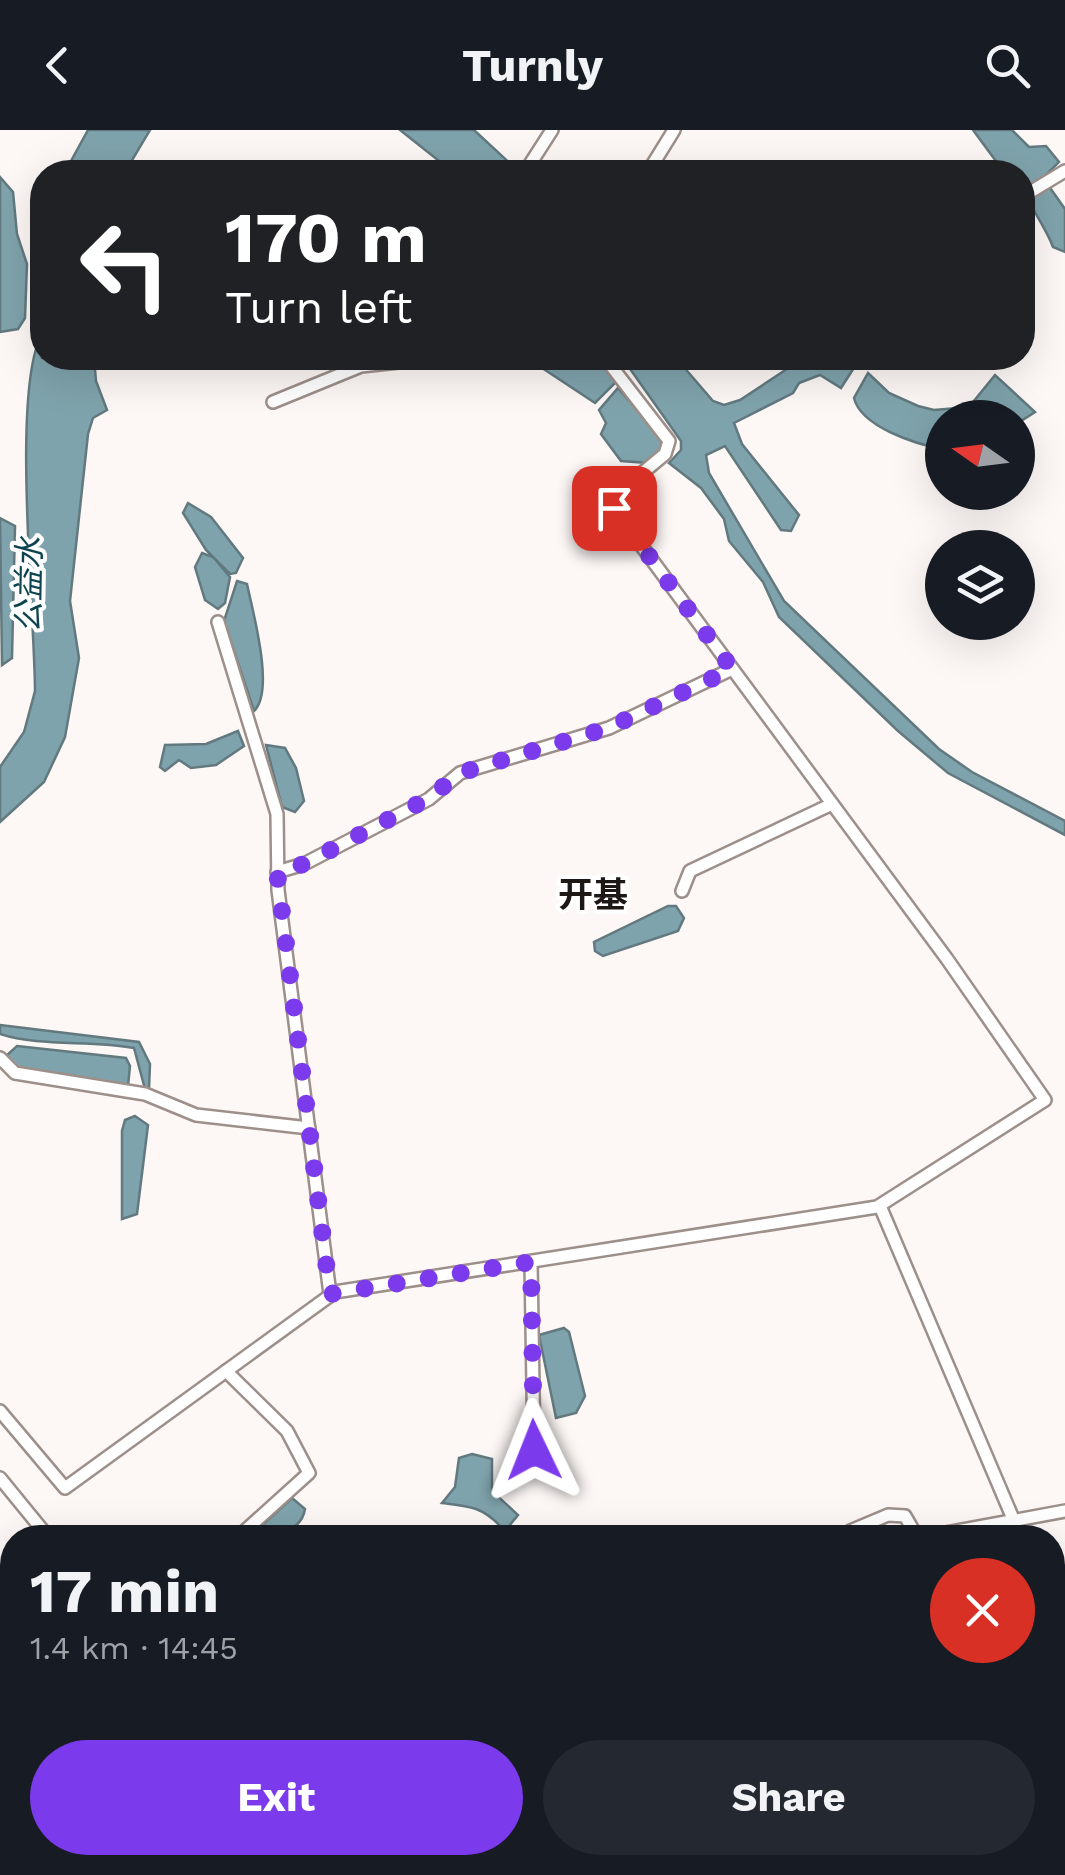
<!DOCTYPE html>
<html lang="en">
<head>
<meta charset="utf-8">
<style>
  body { margin:0; font-family:"Work Sans","Noto Sans SC",sans-serif; background:#242831; color:#f1f3f6; height:100vh; display:flex; flex-direction:column; font-size:38px; white-space:nowrap }
  * { box-sizing:border-box; margin:0 }
  p { font-size:32px; color:#9ea1a6 }
  .icon { flex:none; width:55px; height:55px; fill:none; stroke:currentColor; stroke-width:2; stroke-linecap:round; stroke-linejoin:round }
  .map { position:relative; flex:1; overflow:hidden }
  .side { position:absolute; left:0px; top:1395px; width:1065px; height:350px; display:flex; flex-direction:column; background:#171b24; border-radius:40px 40px 0 0; box-shadow:0 10px 40px #0002 }
  .side>* { flex:none }
  .top-card { position:absolute; left:30px; top:30px; width:1005px; height:210px; border-radius:40px; box-shadow:0 10px 40px #0002; background:#202124; color:#fff; overflow:hidden }
  .needle { width:65px; rotate:284deg }
  .fabs { position:absolute; left:925px; top:270px; display:grid; gap:20px }
  .fabs a { display:grid; place-items:center; width:110px; height:110px; border-radius:50%; background:#171b24; box-shadow:0 10px 40px #0002; font-size:50px }
  .pin { position:absolute; display:grid; place-items:center; width:85px; height:85px; color:#fff; margin:-42px; border-radius:20px; box-shadow:0 5px 15px #0006 }
  .me { position:absolute; width:110px; margin:-55px; rotate:358deg; stroke-linejoin:round; filter:drop-shadow(0 0 8px #0008) }
  .turn { display:flex; align-items:center; gap:35px; height:210px; padding:0 30px; font-size:45px }
  .turn .icon { width:130px; height:130px; stroke-width:2.5 }
  .turn b { display:block; font-size:70px; line-height:85px }
  .round { display:grid; place-items:center; flex:none; width:105px; height:105px; border-radius:52px; background:#242831 }
  .summary { display:flex; align-items:center; justify-content:space-between; height:170px; padding:0 30px }
  h1 { font-size:60px; font-weight:700; line-height:75px }
  .action { display:flex; gap:20px; margin-top:auto; padding:20px 30px }
  .action a { flex:1; height:115px; border-radius:60px; background:#7c3aed; color:#fff; font-size:40px; font-weight:700; line-height:115px; text-align:center }
  .action a+a { background:#242831; color:#f1f3f6 }
  header { display:flex; justify-content:space-between; align-items:center; height:130px; padding:0 30px; background:#171b24; font-size:45px; font-weight:700 }
  .map>svg:first-child { display:block }
</style>
</head>
<body>
<header><svg class="icon" aria-label="back" viewBox="0 0 24 24"><path d="M15 5l-7 7 7 7"/></svg>Turnly<svg class="icon" aria-label="search" viewBox="0 0 24 24"><circle cx="10" cy="10" r="6"/><path d="M15 15l6 6"/></svg></header>
<div class="map">
<svg width="1065" height="1745" viewBox="0 0 1065 1745">
  <rect width="100%" height="100%" fill="#fdf7f5"/>
  <g fill="#7fa3ac" stroke="#62797f" stroke-width="2.5">
    <polygon points="88,0 150,0 125,42 65,42"/>
    <polygon points="400,0 474,0 515,38 511,42 453,42"/>
    <path d="M973 0H1012L1029 17 1046 16 1059 32 1043 48 1065 79V122L1053 117C1043 91 1023 71 1022 42H1004Z"/>
    <polygon points="0,47 13,62 17,104 27,134 25,188 18,199 0,202"/>
    <path d="M42 204V228H94L96 251 107 280 93 288 88 304 70 471 79 528 65 607 44 652 0 692V637L24 602 35 561C35 487 11 259 42 204Z"/>
    <polygon points="527,228 595,228 614,245 615,253 595,273"/>
    <polygon points="676,228 713,271 724,275 740,270 799,231 859,230 841,258 820,245 799,253 793,263 734,293 742,314 799,385 791,401 781,400 725,316 706,325 709,343 784,471 939,619 972,642 1065,691 1065,705 948,643 898,601 779,487 763,452 729,411 724,389 701,358 669,333 681,320 681,311 623,229"/>
    <path d="M868 243 889 263 918 276 934 280 969 277 995 245 1035 282 1018 293V288H942V319C916 314 861 297 854 268Z"/>
    <polygon points="618,258 662,309 662,319 647,333 621,331 601,304 606,293 599,280"/>
    <polygon points="188,373 211,387 243,428 236,443 230,444 206,420 183,383"/>
    <polygon points="0,388 15,396 12,528 2,535"/>
    <polygon points="202,423 213,427 230,447 225,473 218,479 205,470 195,437"/>
    <path d="M237 451 247 454C253 483 275 561 254 581L224 491Z"/>
    <polygon points="238,601 244,616 216,635 191,638 179,630 165,641 160,637 165,615 206,614"/>
    <polygon points="266,615 285,618 296,638 304,671 295,682 282,677"/>
    <polygon points="668,776 676,776 684,788 678,801 603,826 595,821 594,812"/>
    <path d="M0 895 139 912 150 934 149 959H145L134 918C91 910 39 917 0 904Z"/>
    <polygon points="17,916 126,928 130,936 128,956 17,938 7,931 7,925"/>
    <polygon points="135,986 148,995 137,1084 122,1089 122,1001 125,990"/>
    <polygon points="564,1198 569,1202 585,1266 576,1283 556,1288 539,1205"/>
    <path d="M472 1324 492 1329V1361L518 1385 509 1396 501 1397C482 1376 467 1376 442 1373L455 1357 459 1328Z"/>
    <path d="M292 1368 305 1379C301 1404 270 1408 249 1407Z"/>
    <polygon points="1065,1443 1065,1548 1053,1524 1053,1450"/>
    <polygon points="0,1582 12,1582 12,1732 726,1732 752,1745 0,1745"/>
  </g>
  <g fill="none" stroke-linecap="round" stroke-linejoin="round">
    <defs>
      <g id="minor">
        <polyline points="525,42 552,0"/>
        <polyline points="648,42 674,0"/>
        <polyline points="1022,67 1065,41"/>
        <polyline points="273,272 361,236 436,228"/>
        <polyline points="218,492 277,684 278,760 330,1164"/>
        <polyline points="277,742 304,734 429,669 460,643 609,598 732,539"/>
        <polyline points="682,761 690,741 832,674"/>
        <polyline points="0,928 15,943 145,964 196,985 309,998"/>
        <polyline points="880,1076 1014,1391"/>
        <polyline points="531,1132 534,1320"/>
        <polyline points="226,1241 287,1301 309,1343 237,1408"/>
        <polyline points="0,1281 65,1358 335,1162 877,1077 1045,970 947,829 615,380 617,364 665,324 669,311 605,228"/>
        <polyline points="0,1348 49,1408"/>
        <polyline points="850,1401 888,1385 905,1386 916,1405 924,1407 1065,1381"/>
        <polyline points="737,1732 769,1745"/>
      </g>
    </defs>
    <use href="#minor" stroke="#9d8f8a" stroke-width="16"/>
    <use href="#minor" stroke="#fff" stroke-width="11"/>
  </g>
  <g fill="none" stroke-linecap="round" stroke-linejoin="round">
    <polyline stroke="#7c3aed" stroke-width="18" stroke-dasharray="0 32.4" points="534,1320 531,1132 330,1164 277,742 304,734 429,668 460,643 608,598 732,539 614,378"/>
  </g>
  <g text-anchor="middle" stroke-width="8" stroke-linejoin="round" paint-order="stroke">
    <g font-size="32" font-style="italic" fill="#0d444f" stroke="#fff">
      <text transform="translate(29 455) rotate(-89)" y="11">公益水</text>
    </g>
    <g font-size="35" font-weight="bold" fill="#1d1715" stroke="#fff">
      <text x="593" y="777">开基</text>
    </g>
  </g>
</svg>
<div class="fabs">
<a><svg class="needle" viewBox="-14 -14 28 28"><path d="M0-13l5 13h-10z" fill="#e53935"/><path d="M0 13l5-13h-10z" fill="#9ea1a6"/></svg></a>
<a><svg class="icon" aria-label="layers" viewBox="0 0 24 24"><path d="M12 4l9 5-9 5-9-5zM3 14l9 5 9-5"/></svg></a>
</div>
<div class="pin" style="left:614px;top:378px;background:#d93025"><svg class="icon" aria-label="arrive" viewBox="0 0 24 24"><path d="M6 21V4h12l-3 4 3 4H6"/></svg></div>
<svg class="me" style="left:534px;top:1320px" viewBox="-20 -20 40 40"><path d="M0-17L14 15 0 8-14 15z" fill="#7c3aed" stroke="#fff" stroke-width="4"/></svg>
<div class="top-card">
<div class="turn"><svg class="icon" aria-label="left" viewBox="0 0 24 24"><path d="M17 20v-9H6M10 6l-5 5 5 5"/></svg><div><b>170 m</b>Turn left</div></div>
</div>
<section class="side">
<div class="summary"><div><h1>17 min</h1><p>1.4 km · 14:45</p></div><a class="round" style="background:#d93025;color:#fff"><svg class="icon" aria-label="close" viewBox="0 0 24 24"><path d="M6 6l12 12M18 6L6 18"/></svg></a></div>
<div class="action"><a>Exit</a><a>Share</a></div>
</section>
</div>
</body>
</html>
